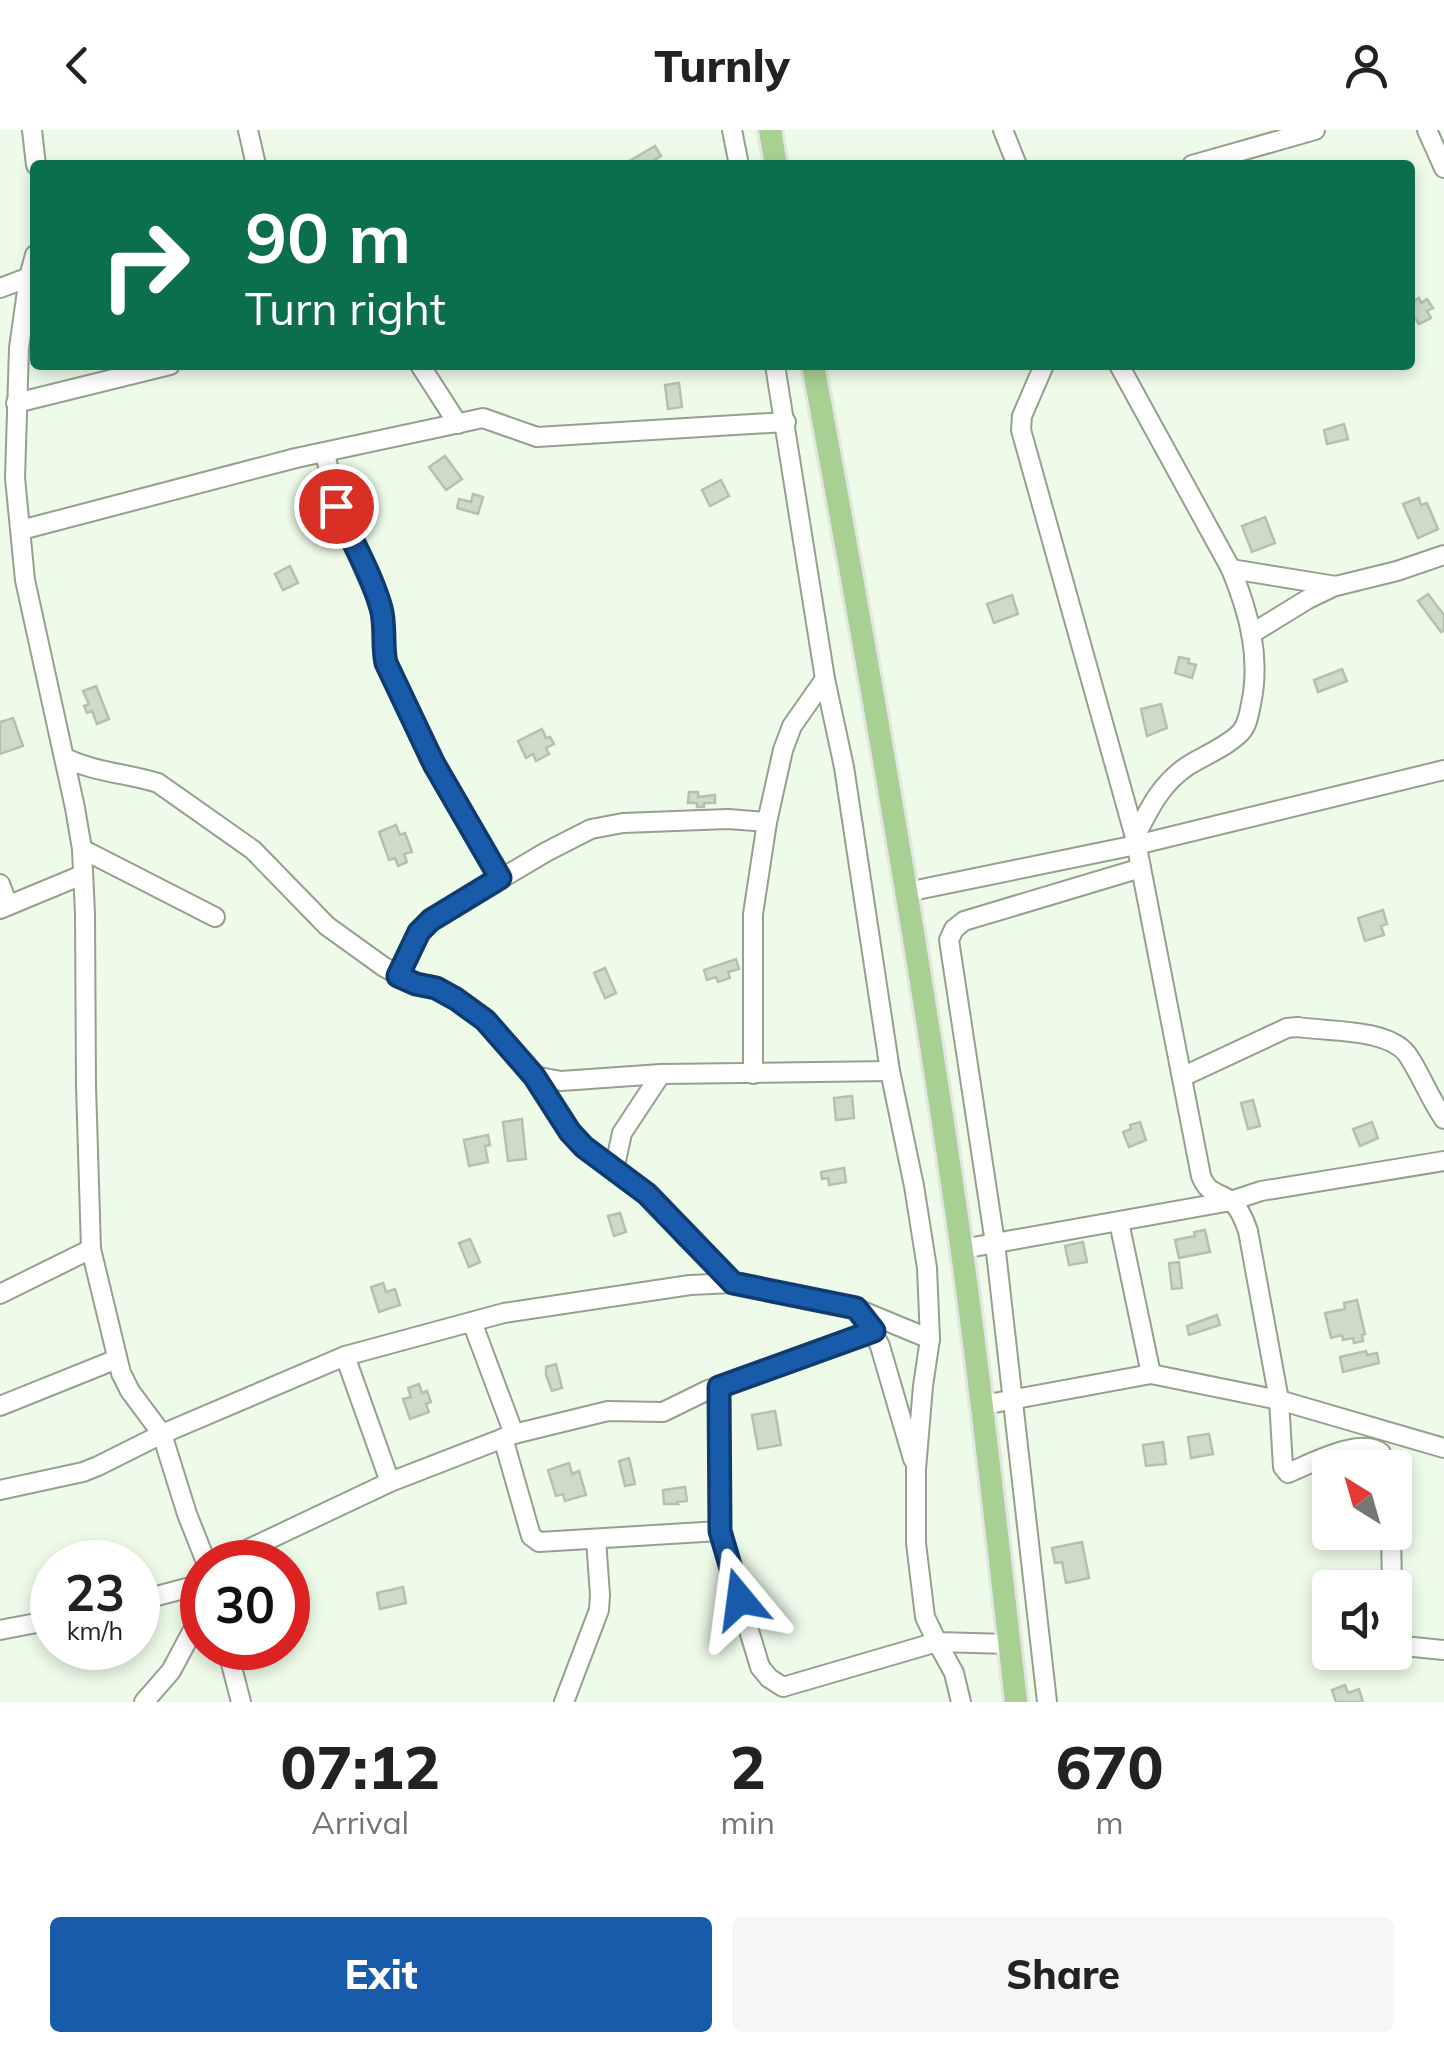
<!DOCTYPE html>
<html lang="en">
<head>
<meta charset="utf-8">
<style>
  body { margin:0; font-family:Mulish,sans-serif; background:#f6f6f6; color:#222; height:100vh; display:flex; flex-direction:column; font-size:38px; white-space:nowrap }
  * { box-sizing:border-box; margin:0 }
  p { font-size:32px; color:#767676 }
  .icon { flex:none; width:55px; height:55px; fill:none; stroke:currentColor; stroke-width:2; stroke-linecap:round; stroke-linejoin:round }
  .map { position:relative; height:1572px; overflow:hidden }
  .sheet { display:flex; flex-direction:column; background:#fff; flex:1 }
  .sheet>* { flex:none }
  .top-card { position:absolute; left:30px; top:30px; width:1385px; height:210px; border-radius:10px; box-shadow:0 5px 15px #0003; background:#0b6e4f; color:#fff; overflow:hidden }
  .needle { width:65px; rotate:323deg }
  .fabs { position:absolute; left:1312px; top:1320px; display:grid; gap:20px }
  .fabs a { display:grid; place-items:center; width:100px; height:100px; border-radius:10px; background:#fff; box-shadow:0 5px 15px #0003; font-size:50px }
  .speed { position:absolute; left:30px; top:1410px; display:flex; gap:20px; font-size:50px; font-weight:700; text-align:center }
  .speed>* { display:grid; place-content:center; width:130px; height:130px; border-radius:50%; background:#fff; box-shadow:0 5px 15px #0003; line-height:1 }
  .speed small { font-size:25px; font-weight:400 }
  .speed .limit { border:15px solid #d22; background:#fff; color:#111 }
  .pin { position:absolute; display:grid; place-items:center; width:85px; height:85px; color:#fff; margin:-42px; border:5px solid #fff; border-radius:50%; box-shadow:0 2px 10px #0007 }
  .me { position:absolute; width:110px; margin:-55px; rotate:344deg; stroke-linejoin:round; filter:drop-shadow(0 0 8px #0008) }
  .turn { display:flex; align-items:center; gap:35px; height:210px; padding:0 50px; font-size:45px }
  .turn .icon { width:130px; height:130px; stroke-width:2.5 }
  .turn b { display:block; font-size:70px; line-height:85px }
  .eta { display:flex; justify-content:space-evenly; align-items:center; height:170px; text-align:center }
  .eta b { font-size:60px; font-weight:800; line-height:70px }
  .cta { display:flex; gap:20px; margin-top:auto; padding:20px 50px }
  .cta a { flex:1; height:115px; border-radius:10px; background:#185bab; color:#fff; font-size:40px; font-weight:800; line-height:115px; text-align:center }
  .cta a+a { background:#f6f6f6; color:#222 }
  header { display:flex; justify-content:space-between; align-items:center; height:130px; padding:0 50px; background:#fff; font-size:45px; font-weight:800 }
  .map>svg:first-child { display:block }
</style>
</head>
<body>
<header><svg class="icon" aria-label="back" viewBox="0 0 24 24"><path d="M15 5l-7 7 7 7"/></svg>Turnly<svg class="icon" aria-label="person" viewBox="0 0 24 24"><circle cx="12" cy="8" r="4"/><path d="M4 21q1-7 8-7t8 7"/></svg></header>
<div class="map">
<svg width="1444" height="1572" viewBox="0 0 1444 1572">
  <rect width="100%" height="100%" fill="#eefbe9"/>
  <g fill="#cedbc9" stroke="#b5c1af" stroke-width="2.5">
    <polygon points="655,16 661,26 646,35 635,35 631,30"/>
    <polygon points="1419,168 1421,173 1427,169 1433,178 1427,181 1431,188 1419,194 1416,189 1410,192 1410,173"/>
    <polygon points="679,253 682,277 668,279 665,255"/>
    <polygon points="1344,294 1348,309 1327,314 1324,300"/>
    <polygon points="445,326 462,349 446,360 429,337"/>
    <polygon points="721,350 729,366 710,376 702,360"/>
    <polygon points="473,364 483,367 478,384 457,378 459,369 471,372"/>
    <polygon points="1419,368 1421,375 1427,373 1438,399 1418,408 1403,374"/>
    <polygon points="1265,387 1275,413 1252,422 1242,396"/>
    <polygon points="290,436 298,453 283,460 275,444"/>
    <polygon points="1428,464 1444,485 1444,500 1441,502 1418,471"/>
    <polygon points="1012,465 1018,484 994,493 987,474"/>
    <polygon points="1179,527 1189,529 1188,533 1196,535 1192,548 1175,543"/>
    <polygon points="1342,539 1347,551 1318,562 1314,550"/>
    <polygon points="96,556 109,589 97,594 92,581 87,583 84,576 89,574 83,561"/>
    <polygon points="1161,574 1167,598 1147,606 1141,579"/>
    <polygon points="13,588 23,616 0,624 0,592"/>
    <polygon points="542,599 546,608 550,607 554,614 546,618 549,624 536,631 533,624 526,628 518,611"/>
    <polygon points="689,662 698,662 698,667 715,665 715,673 704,673 704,677 697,677 697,673 688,673"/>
    <polygon points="396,695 400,705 405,703 412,722 404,724 407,732 398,736 395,728 389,730 379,702"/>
    <polygon points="1383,780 1387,794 1381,796 1384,805 1365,811 1358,788"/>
    <polygon points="736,829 739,839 728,842 730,848 718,852 716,847 707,850 704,840"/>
    <polygon points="605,838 616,863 605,868 594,843"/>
    <polygon points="852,966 854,988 836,990 834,968"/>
    <polygon points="1253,970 1260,996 1248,999 1241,973"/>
    <polygon points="522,989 526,1029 508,1031 503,992"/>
    <polygon points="1140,992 1146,1010 1129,1017 1123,1002 1131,999 1130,995"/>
    <polygon points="1372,992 1378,1008 1360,1016 1353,999"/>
    <polygon points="488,1005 490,1015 485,1016 488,1032 469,1036 464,1010"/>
    <polygon points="844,1038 846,1052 829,1055 828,1048 822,1049 821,1042"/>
    <polygon points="620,1083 626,1102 614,1106 608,1086"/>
    <polygon points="1205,1100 1210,1122 1179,1128 1175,1110 1195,1106 1194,1102"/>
    <polygon points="470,1109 480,1132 469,1137 459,1113"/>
    <polygon points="1083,1112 1087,1132 1069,1135 1065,1116"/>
    <polygon points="1179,1132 1182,1158 1172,1159 1169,1133"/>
    <polygon points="383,1153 386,1162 395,1159 400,1175 379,1182 371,1157"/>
    <polygon points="1357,1170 1365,1204 1362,1205 1363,1211 1354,1213 1353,1208 1343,1210 1342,1205 1331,1208 1325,1183 1345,1179 1344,1173"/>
    <polygon points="1217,1185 1220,1195 1189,1205 1187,1196"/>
    <polygon points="1366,1221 1367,1225 1377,1223 1379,1233 1343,1242 1340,1227"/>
    <polygon points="556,1234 562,1258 552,1261 546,1245 546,1237"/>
    <polygon points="419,1254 422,1263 427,1261 431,1272 426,1274 429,1282 410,1289 403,1269 411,1267 408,1258"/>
    <polygon points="775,1281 781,1315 758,1319 752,1285"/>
    <polygon points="1209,1304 1213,1324 1191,1328 1188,1307"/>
    <polygon points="1163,1312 1166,1334 1146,1336 1143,1315"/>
    <polygon points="629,1328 635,1354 625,1356 619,1331"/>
    <polygon points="569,1333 572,1344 579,1341 586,1365 565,1371 563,1364 556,1366 548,1340"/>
    <polygon points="685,1357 687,1371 677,1372 678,1374 664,1374 663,1360"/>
    <polygon points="1082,1412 1089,1448 1066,1453 1062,1432 1055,1433 1052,1418"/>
    <polygon points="403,1457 406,1473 380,1479 377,1463"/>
    <polygon points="1345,1555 1348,1563 1359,1559 1363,1572 1336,1572 1332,1560"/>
  </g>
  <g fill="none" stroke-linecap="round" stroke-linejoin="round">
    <defs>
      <g id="minor">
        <polyline points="32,0 36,35"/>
        <polyline points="248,0 256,35"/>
        <polyline points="732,0 739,35"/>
        <polyline points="1003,0 1017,35"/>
        <polyline points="1427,0 1444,38"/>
        <polyline points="1192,35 1315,0"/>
        <polyline points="35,125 29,147 19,218 15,348 25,450 75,678 82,719 85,784 86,956 91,1119 121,1243 130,1261 162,1304 187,1384 206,1432"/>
        <polyline points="0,158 35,145"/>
        <polyline points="420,235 458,294"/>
        <polyline points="775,235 825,549 844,637 890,941 914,1056 927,1138 930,1209 923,1256 916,1339 916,1413 925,1487 937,1512 1009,1514"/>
        <path d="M1044 235 1022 286 1021 300 1135 707 1201 1046C1209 1066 1219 1061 1232 1072 1240 1079 1245 1092 1248 1101L1279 1270 1283 1337 1288 1343C1310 1334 1362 1306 1381 1323L1384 1338"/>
        <polyline points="1119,235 1231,439 1336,456 1397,441 1444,425"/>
        <polyline points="16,273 170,235"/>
        <polyline points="325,322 336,376 380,475 384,493 384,522 386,533 434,634 500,748"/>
        <polyline points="21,400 296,328 483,288 537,307 786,292"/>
        <polyline points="1251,504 1308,469 1335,456"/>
        <path d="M65 628C97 643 126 643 158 653L253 720 327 796 384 837 416 854 436 858 456 869 485 890 534 946 561 951 661 944 890 941"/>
        <path d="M1135 707C1149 679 1161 653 1189 635 1205 625 1228 616 1241 602 1248 594 1249 583 1251 574 1261 527 1249 483 1231 439"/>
        <polyline points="82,719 215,787"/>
        <polyline points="0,754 8,775"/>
        <polyline points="907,762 1136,715 1444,640"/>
        <polyline points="0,779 82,745"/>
        <polyline points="398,846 419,801 431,790 546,722 591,699 623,693 728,689 767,692"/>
        <polyline points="753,944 753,784 767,692 783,620 792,596 825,549"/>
        <polyline points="534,946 560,989 584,1017 647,1064 688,1109 733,1153"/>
        <path d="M1182 947 1287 898 1298 897C1329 902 1392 898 1409 927 1422 947 1430 969 1444 989"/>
        <polyline points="614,1040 622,1003 661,944"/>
        <polyline points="1119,1092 1151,1244"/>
        <polyline points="962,1119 1231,1071 1261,1061 1444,1031"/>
        <polyline points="0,1164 91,1119"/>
        <polyline points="472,1192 514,1304"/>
        <polyline points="868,1193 880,1216 913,1329"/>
        <polyline points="345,1226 390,1352"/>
        <polyline points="719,1257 719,1401 760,1537 769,1548 783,1557 937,1512 954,1543 961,1572"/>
        <polyline points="983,1275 1151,1244 1279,1270 1444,1318"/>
        <polyline points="0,1276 117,1229"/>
        <polyline points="503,1308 531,1406 539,1412 719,1401"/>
        <polyline points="0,1360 83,1342 98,1336 162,1304 345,1226 504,1183 690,1155 733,1153 855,1178 930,1209"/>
        <polyline points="1391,1402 1392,1458"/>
        <polyline points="221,1432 390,1352 514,1304 608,1281 663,1282 708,1260 874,1201"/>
        <polyline points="138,1471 202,1454"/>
        <polyline points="0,1500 52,1490"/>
        <polyline points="1395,1513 1403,1516 1444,1520"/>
        <polyline points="227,1518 241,1572"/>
        <polyline points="144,1572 171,1541 202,1483"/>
        <polyline points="564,1572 599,1480 600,1465 596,1409"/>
        <polyline points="1047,1572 995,1113 949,810 954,799 964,791 1141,738"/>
      </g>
      <g id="major">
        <polyline points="770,0 776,35"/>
        <path d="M813 235C868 530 920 825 962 1122 983 1272 999 1422 1016 1572"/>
      </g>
    </defs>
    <use href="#minor" stroke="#95a08f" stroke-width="22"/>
    <use href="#major" stroke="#e5e5e5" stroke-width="28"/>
    <use href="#minor" stroke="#fff" stroke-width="18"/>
    <use href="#major" stroke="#a8d092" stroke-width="22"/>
  </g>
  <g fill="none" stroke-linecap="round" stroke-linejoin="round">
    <defs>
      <path id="route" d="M336 376C351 409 371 443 381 478 386 496 382 515 386 533L434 634 500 748 431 790 419 802 398 846 416 854 436 858 456 869 485 890 534 946 570 1002 584 1017 647 1064 733 1153 856 1178 874 1201 719 1257 720 1401 740 1469"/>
    </defs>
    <use href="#route" stroke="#103b6f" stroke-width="25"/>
    <use href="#route" stroke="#185bab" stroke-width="18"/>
  </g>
</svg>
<div class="fabs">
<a><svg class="needle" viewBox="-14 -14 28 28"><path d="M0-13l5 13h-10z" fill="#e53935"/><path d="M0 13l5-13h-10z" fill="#767676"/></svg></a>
<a><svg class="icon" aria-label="sound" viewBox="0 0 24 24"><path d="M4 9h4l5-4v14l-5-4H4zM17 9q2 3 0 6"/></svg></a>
</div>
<div class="speed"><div>23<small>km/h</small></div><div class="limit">30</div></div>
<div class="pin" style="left:336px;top:376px;background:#d93025"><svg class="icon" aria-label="arrive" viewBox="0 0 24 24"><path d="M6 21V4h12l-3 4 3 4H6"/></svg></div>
<svg class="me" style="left:740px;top:1469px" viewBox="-20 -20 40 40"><path d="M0-17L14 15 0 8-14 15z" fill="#185bab" stroke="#fff" stroke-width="4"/></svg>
<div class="top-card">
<div class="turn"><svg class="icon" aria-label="right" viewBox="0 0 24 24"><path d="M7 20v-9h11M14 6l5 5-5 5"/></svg><div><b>90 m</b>Turn right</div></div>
</div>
</div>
<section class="sheet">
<div class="eta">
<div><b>07:12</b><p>Arrival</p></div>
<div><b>2</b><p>min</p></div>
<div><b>670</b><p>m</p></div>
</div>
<div class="cta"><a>Exit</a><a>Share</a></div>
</section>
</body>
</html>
